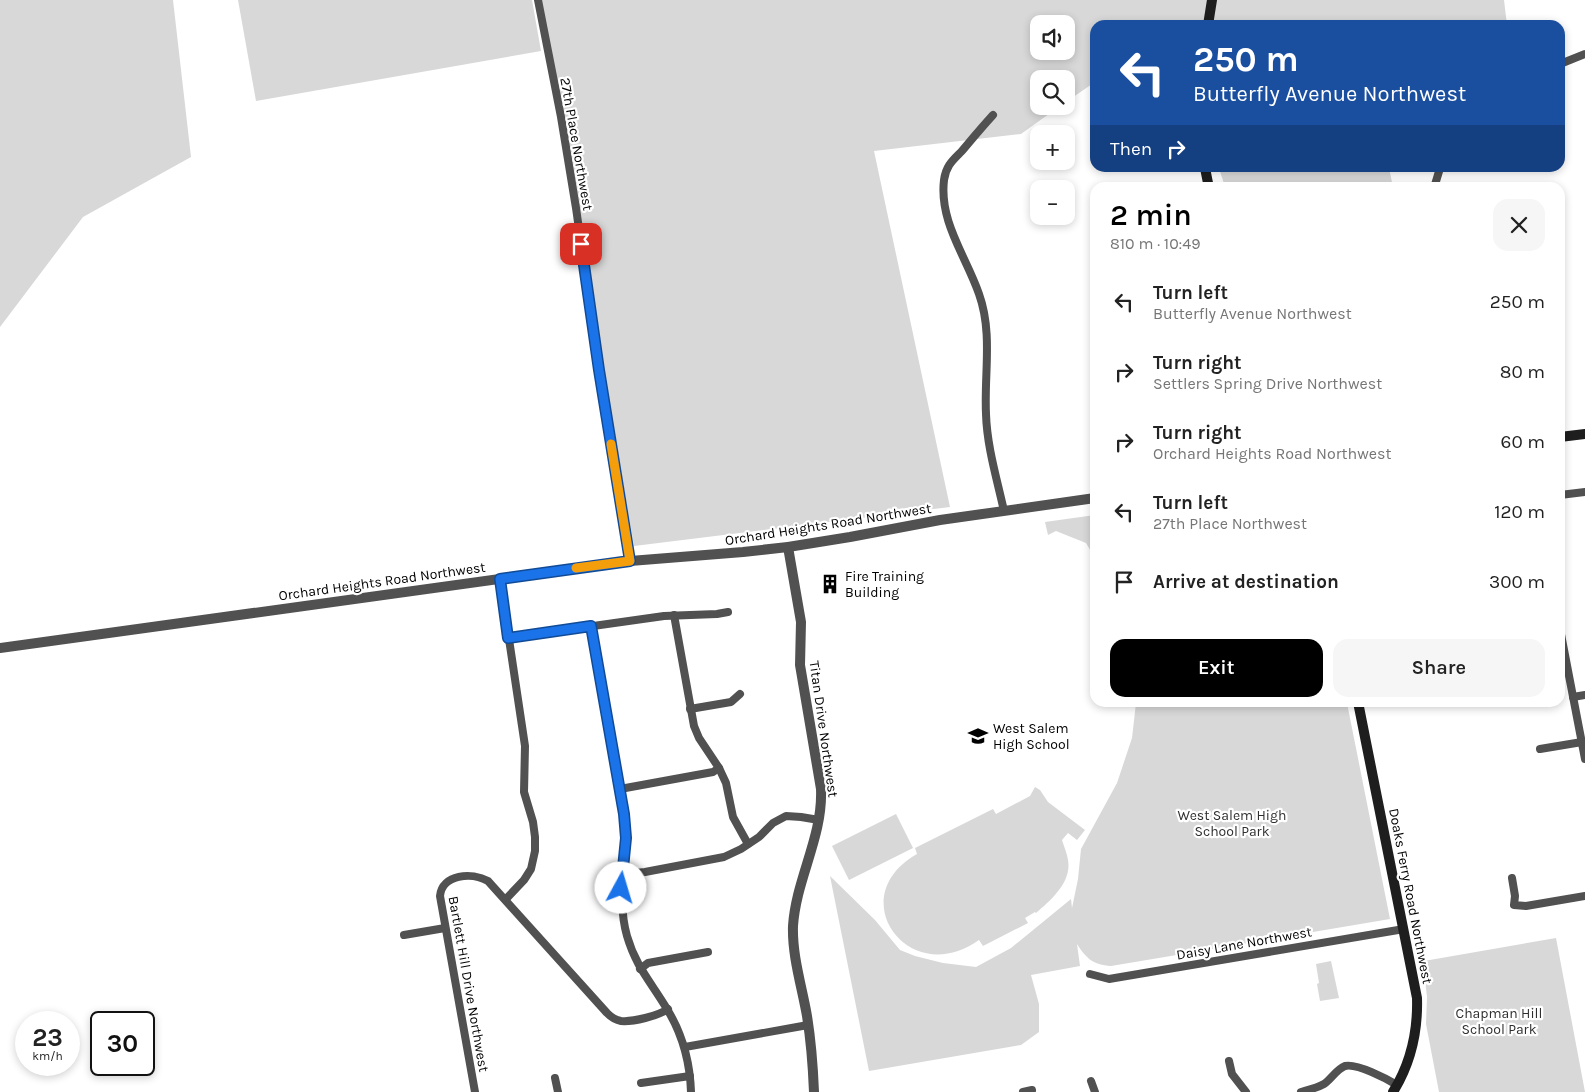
<!DOCTYPE html>
<html lang="en">
<head>
<meta charset="utf-8">
<style>
  body { margin:0; font-family:Karla,sans-serif; background:#f6f6f6; color:#222; height:100vh; display:flex; flex-direction:column; font-size:19px; white-space:nowrap }
  * { box-sizing:border-box; margin:0 }
  p { font-size:16px; color:#767676 }
  .icon { flex:none; width:28px; height:28px; fill:none; stroke:currentColor; stroke-width:2; stroke-linecap:round; stroke-linejoin:round }
  .map { position:relative; flex:1; overflow:hidden }
  .side { position:absolute; left:1090px; top:182px; width:475px; height:525px; display:flex; flex-direction:column; background:#fff; border-radius:15px; box-shadow:0 2px 8px #0003 }
  .side>* { flex:none }
  .banner { position:absolute; left:1090px; top:20px; width:475px; height:152px; border-radius:15px; box-shadow:0 2px 8px #0003; background:#1a4fa0; color:#fff; overflow:hidden }
  .fabs { position:absolute; left:1030px; top:15px; display:grid; gap:10px }
  .fabs a { display:grid; place-items:center; width:45px; height:45px; border-radius:10px; background:#fff; box-shadow:0 2px 8px #0003; font-size:25px }
  .speed { position:absolute; left:15px; top:1011px; display:flex; gap:10px; font-size:25px; font-weight:700; text-align:center }
  .speed>* { display:grid; place-content:center; width:65px; height:65px; border-radius:50%; background:#fff; box-shadow:0 2px 8px #0003; line-height:1 }
  .speed small { font-size:12px; font-weight:400 }
  .speed .limit { border:2px solid #111; border-radius:8px; background:#fff; color:#111 }
  .pin { position:absolute; display:grid; place-items:center; width:42px; height:42px; color:#fff; margin:-21px; border-radius:10px; box-shadow:0 2px 8px #0006 }
  .me { position:absolute; width:55px; margin:-28px; rotate:6deg; stroke-linejoin:round; filter:drop-shadow(0 0 4px #0008) }
  .turn { display:flex; align-items:center; gap:18px; height:105px; padding:0 20px; font-size:22px }
  .turn .icon { width:65px; height:65px; stroke-width:2.5 }
  .turn b { display:block; font-size:35px; line-height:42px }
  .then { display:flex; align-items:center; height:48px; padding:0 20px; background:#0003; gap:10px; font-size:19px }
  .round { display:grid; place-items:center; flex:none; width:52px; height:52px; border-radius:15px; background:#f6f6f6 }
  .head { display:flex; align-items:center; justify-content:space-between; height:85px; padding:0 20px }
  h1 { font-size:30px; font-weight:600; line-height:38px; color:#000 }
  .cta { display:flex; gap:10px; margin-top:auto; padding:10px 20px }
  .cta a { flex:1; height:58px; border-radius:15px; background:#000; color:#fff; font-size:20px; font-weight:600; line-height:58px; text-align:center }
  .cta a+a { background:#f6f6f6; color:#222 }
  ul { padding:0; list-style:none }
  li { display:flex; align-items:center; gap:15px; height:70px; padding:0 20px }
  li div { flex:1 }
  li b { display:block; font-size:19px }
  li em { font-style:normal }
  .map>svg:first-child { display:block }
</style>
</head>
<body>
<div class="map">
<svg width="1585" height="1092" viewBox="0 0 1585 1092">
  <rect width="100%" height="100%" fill="#fff"/>
  <g fill="#d8d8d8" fill-rule="evenodd">
    <polygon points="0,0 173,0 191,157 83,217 0,327"/>
    <polygon points="238,0 532,0 541,51 256,101"/>
    <path d="M539 0H1504L1507 25H1095V82L1066 102V79H1039V106H1060L1021 134 874 151 950 507 634 546ZM1039 24H1066V51H1039Z"/>
    <polygon points="1219,168 1389,168 1393,187 1225,187"/>
    <polygon points="1095,515 1095,558 1086,543 1056,531 1048,535 1045,522"/>
    <path d="M1136 703H1347L1390 919 1111 966C1093 965 1086 958 1077 944L1080 966 1031 975 1039 1004V1032L1021 1045 869 1071 830 876 875 920 900 950 915 956 943 963 976 967 1011 948 1071 899 1072 908 1078 879 1081 849 1117 783 1132 738Z"/>
    <path d="M1035 787 1040 790 1048 802 1085 830 1077 840 1068 833 1062 840C1064 847 1067 853 1068 860 1072 882 1051 900 1036 913L1035 912 1025 918 1028 923 983 946 979 940C909 990 841 897 917 854L915 848 993 809 996 814 1030 796Z"/>
    <polygon points="896,814 913,848 849,880 832,846"/>
    <polygon points="1556,938 1585,1092 1439,1092 1426,1024 1427,997 1425,980 1427,977 1424,961"/>
    <polygon points="1331,961 1339,998 1320,1001 1317,984 1319,983 1316,964"/>
  </g>
  <g fill="none" stroke-linecap="round" stroke-linejoin="round">
    <g stroke="#515151" stroke-width="8">
      <polyline points="538,0 561,117 576,208 599,370 630,561"/>
      <polyline points="1560,64 1585,54"/>
      <path d="M993 115C982 127 972 139 961 152 952 161 946 166 944 180 939 222 966 256 979 294 993 333 984 374 986 414 987 447 997 479 1004 511"/>
      <polyline points="1434,188 1440,168"/>
      <polyline points="1560,495 1585,492"/>
      <polyline points="500,579 525,746 524,792 533,822 535,837 535,851 531,869 524,880 506,899"/>
      <polyline points="674,615 694,726 699,738 719,768 726,783 733,817 748,844"/>
      <path d="M591 626 624 814C625 827 626 840 625 853 623 881 619 908 627 936 636 967 651 982 667 1009 683 1035 690 1062 691 1092"/>
      <polyline points="1560,629 1585,759"/>
      <polyline points="508,638 664,616 717,614 728,612"/>
      <polyline points="1573,697 1585,695"/>
      <polyline points="690,709 731,702 740,694"/>
      <polyline points="1540,749 1582,742"/>
      <polyline points="620,789 713,772 719,768"/>
      <polyline points="623,872 635,873 645,872 724,857 741,849 759,837 773,823 786,816 801,817 819,820"/>
      <polyline points="1512,878 1515,896 1514,905 1526,906 1585,896"/>
      <polyline points="404,935 445,928"/>
      <polyline points="640,969 648,963 708,952"/>
      <polyline points="1090,974 1109,979 1404,929"/>
      <polyline points="685,1047 808,1025"/>
      <polyline points="1229,1061 1232,1074 1246,1092"/>
      <polyline points="555,1078 558,1092"/>
      <polyline points="1091,1081 1095,1092"/>
      <polyline points="641,1083 690,1076"/>
      <path d="M475 1092 440 896C442 874 472 872 488 881L607 1013C611 1017 615 1020 621 1021 633 1022 658 1016 668 1009"/>
      <polyline points="1023,1092 1032,1090"/>
      <path d="M1301 1092C1308 1090 1317 1088 1324 1084 1331 1079 1337 1069 1345 1066 1357 1063 1387 1079 1397 1085"/>
    </g>
    <g stroke="#515151" stroke-width="10">
      <path d="M788 547 801 622 800 665 821 789C823 837 796 879 793 926 792 956 802 987 807 1016 811 1041 813 1067 814 1092"/>
      <polyline points="0,648 630,561 743,552 788,547 850,537 940,520 1095,498"/>
    </g>
    <g stroke="#1e1e1e" stroke-width="10">
      <polyline points="1208,25 1212,0"/>
      <polyline points="1205,168 1209,188"/>
      <polyline points="1560,437 1585,434"/>
      <path d="M1358 702 1417 998C1418 1032 1411 1063 1393 1092"/>
    </g>
  </g>
  <g fill="none" stroke-linecap="round" stroke-linejoin="round">
    <defs>
      <polyline id="route" points="581,244 599,370 630,561 500,579 508,638 591,626 624,814 626,838 621,888"/>
    </defs>
    <use href="#route" stroke="#114b97" stroke-width="12"/>
    <use href="#route" stroke="#1a73e8" stroke-width="9"/>
    <polyline stroke="#f59e0b" stroke-width="9" points="576,568 630,561 611,444"/>
  </g>
  <defs>
    <symbol id="building-bare" viewBox="-9 -9 18 18"><path d="M-4-6H4V6H1V3H-1V6H-4ZM-2.5-4.3h1.7v1.8h-1.7ZM.8-4.3h1.7v1.8H.8ZM-2.5-1h1.7V.8h-1.7ZM.8-1h1.7V.8H.8Z" fill="#000" stroke="#fff" stroke-width="2.5" paint-order="stroke"/></symbol>
    <symbol id="school-bare" viewBox="-9 -9 18 18"><path d="M0-5L7-2L0 1L-7-2ZM-4 1L0 2.5L4 1V4Q0 6-4 4Z" fill="#000" stroke="#fff" stroke-width="2.5" paint-order="stroke"/></symbol>
  </defs>
  <g fill-rule="evenodd">
    <use href="#building-bare" x="816" y="570" width="28" height="28"/>
    <use href="#school-bare" x="964" y="722" width="28" height="28"/>
  </g>
  <g text-anchor="middle" stroke-width="4.5" stroke-linejoin="round" paint-order="stroke">
    <g font-size="14" fill="#000" stroke="#fff">
      <text transform="translate(577 144) rotate(80)" y="5">27th Place Northwest</text>
      <text transform="translate(828 524) rotate(-9)" y="5">Orchard Heights Road Northwest</text>
      <text transform="translate(382 581) rotate(-8)" y="5">Orchard Heights Road Northwest</text>
      <text transform="translate(824 729) rotate(82)" y="5">Titan Drive Northwest</text>
      <text transform="translate(1411 896) rotate(79)" y="5">Doaks Ferry Road Northwest</text>
      <text transform="translate(1244 943) rotate(-10)" y="5">Daisy Lane Northwest</text>
      <text transform="translate(469 984) rotate(80)" y="5">Bartlett Hill Drive Northwest</text>
    </g>
    <g font-size="14" fill="#000" stroke="#fff" text-anchor="start">
      <text x="845" y="581">Fire Training<tspan x="845" dy="16">Building</tspan></text>
      <text x="993" y="733">West Salem<tspan x="993" dy="16">High School</tspan></text>
    </g>
    <g font-size="14" fill="#2f2f2f" stroke="#fff">
      <text x="1232" y="820">West Salem High<tspan x="1232" dy="16">School Park</tspan></text>
      <text x="1499" y="1018">Chapman Hill<tspan x="1499" dy="16">School Park</tspan></text>
    </g>
  </g>
</svg>
<div class="fabs">
<a><svg class="icon" aria-label="sound" viewBox="0 0 24 24"><path d="M4 9h4l5-4v14l-5-4H4zM17 9q2 3 0 6"/></svg></a>
<a><svg class="icon" aria-label="search" viewBox="0 0 24 24"><circle cx="10" cy="10" r="6"/><path d="M15 15l6 6"/></svg></a>
<a>+</a>
<a>−</a>
</div>
<div class="speed"><div>23<small>km/h</small></div><div class="limit">30</div></div>
<div class="pin" style="left:581px;top:244px;background:#d93025"><svg class="icon" aria-label="arrive" viewBox="0 0 24 24"><path d="M6 21V4h12l-3 4 3 4H6"/></svg></div>
<svg class="me" style="left:621px;top:888px" viewBox="-20 -20 40 40"><circle r="19" fill="#fff"/><path d="M0-13L10 11 0 6-10 11z" fill="#1a73e8"/></svg>
<div class="banner">
<div class="turn"><svg class="icon" aria-label="left" viewBox="0 0 24 24"><path d="M17 20v-9H6M10 6l-5 5 5 5"/></svg><div><b>250 m</b>Butterfly Avenue Northwest</div></div>
<div class="then">Then<svg class="icon" aria-label="right" viewBox="0 0 24 24"><path d="M7 20v-9h11M14 6l5 5-5 5"/></svg></div>
</div>
<section class="side">
<div class="head"><div><h1>2 min</h1><p>810 m · 10:49</p></div><a class="round"><svg class="icon" aria-label="close" viewBox="0 0 24 24"><path d="M6 6l12 12M18 6L6 18"/></svg></a></div>
<ul>
<li><svg class="icon" aria-label="left" viewBox="0 0 24 24"><path d="M17 20v-9H6M10 6l-5 5 5 5"/></svg><div><b>Turn left</b><p>Butterfly Avenue Northwest</p></div><em>250 m</em></li>
<li><svg class="icon" aria-label="right" viewBox="0 0 24 24"><path d="M7 20v-9h11M14 6l5 5-5 5"/></svg><div><b>Turn right</b><p>Settlers Spring Drive Northwest</p></div><em>80 m</em></li>
<li><svg class="icon" aria-label="right" viewBox="0 0 24 24"><path d="M7 20v-9h11M14 6l5 5-5 5"/></svg><div><b>Turn right</b><p>Orchard Heights Road Northwest</p></div><em>60 m</em></li>
<li><svg class="icon" aria-label="left" viewBox="0 0 24 24"><path d="M17 20v-9H6M10 6l-5 5 5 5"/></svg><div><b>Turn left</b><p>27th Place Northwest</p></div><em>120 m</em></li>
<li><svg class="icon" aria-label="arrive" viewBox="0 0 24 24"><path d="M6 21V4h12l-3 4 3 4H6"/></svg><div><b>Arrive at destination</b></div><em>300 m</em></li>
</ul>
<div class="cta"><a>Exit</a><a>Share</a></div>
</section>
</div>
</body>
</html>
